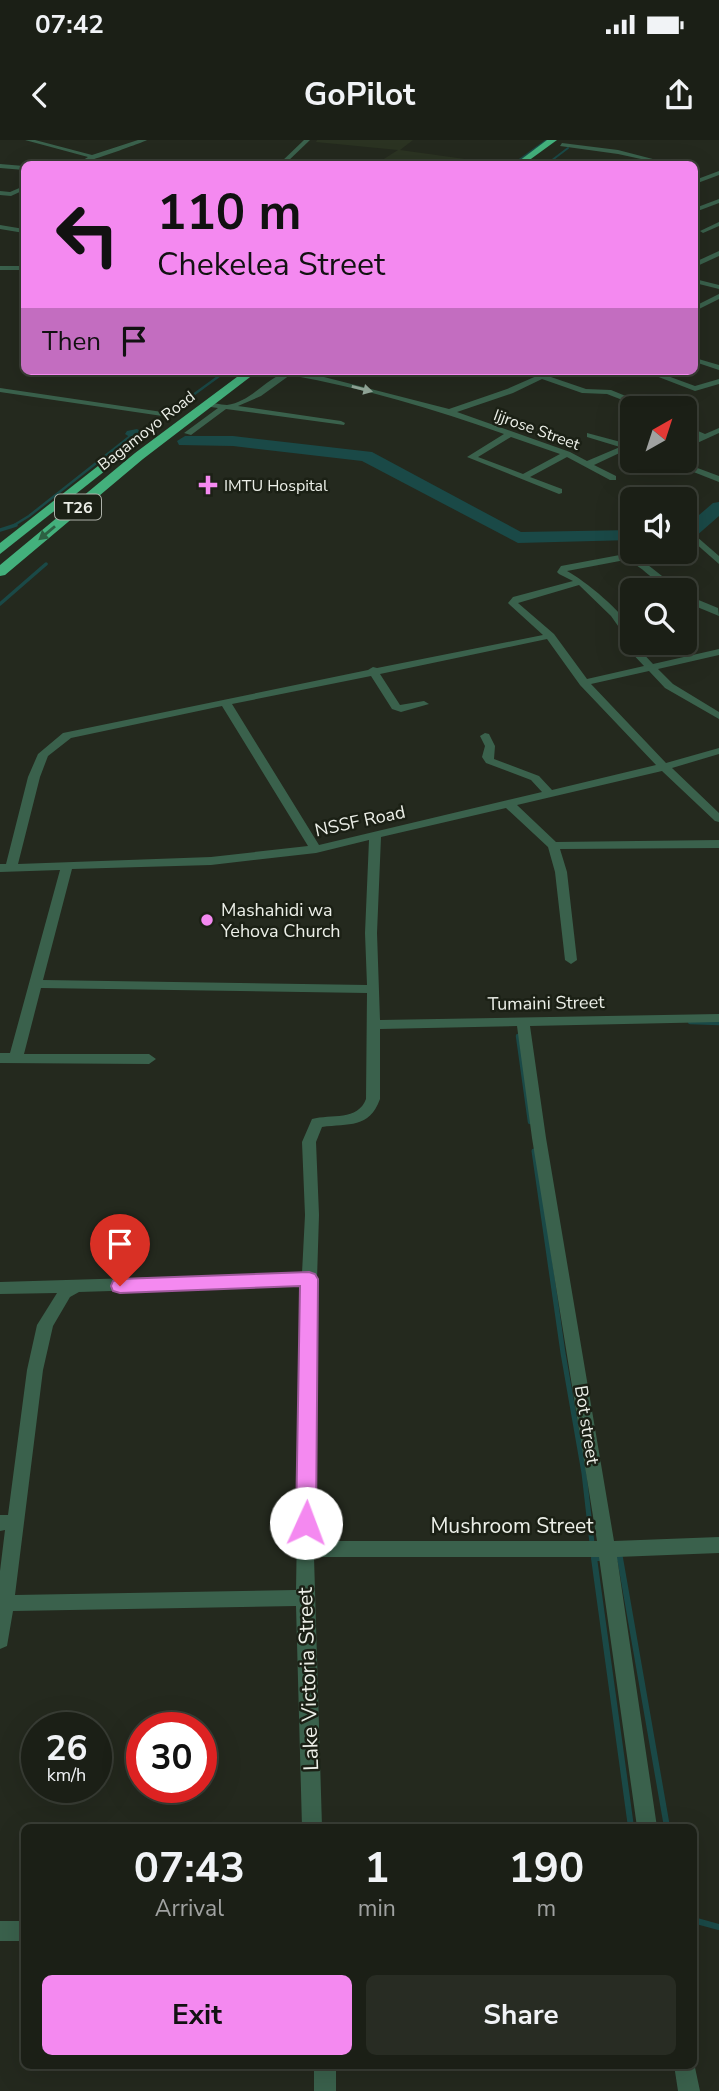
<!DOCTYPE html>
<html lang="en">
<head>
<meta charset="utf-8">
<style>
  body { margin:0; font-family:"Nunito Sans",sans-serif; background:#282c23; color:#f1f3f6; height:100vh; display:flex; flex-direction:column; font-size:26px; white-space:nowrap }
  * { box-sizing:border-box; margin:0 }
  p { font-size:23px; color:#a0a2a1 }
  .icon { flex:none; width:38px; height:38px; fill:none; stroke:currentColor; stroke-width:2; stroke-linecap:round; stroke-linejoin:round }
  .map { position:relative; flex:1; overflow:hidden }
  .details { position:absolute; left:21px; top:1684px; width:676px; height:245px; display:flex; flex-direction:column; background:#1b1f16; border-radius:10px; box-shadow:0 7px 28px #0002,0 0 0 2px #393d35 }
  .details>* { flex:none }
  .guide { position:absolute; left:21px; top:21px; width:677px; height:214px; border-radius:10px; box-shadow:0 7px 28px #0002,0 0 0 2px #393d35; background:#f489f0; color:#111; overflow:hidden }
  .needle { width:46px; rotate:39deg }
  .controls { position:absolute; left:620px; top:256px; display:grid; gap:14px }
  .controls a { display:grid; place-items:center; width:77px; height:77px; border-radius:10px; background:#1b1f16; box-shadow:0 7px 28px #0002,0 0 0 2px #393d35; font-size:35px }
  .speed { position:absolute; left:21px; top:1572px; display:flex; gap:14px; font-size:35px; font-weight:700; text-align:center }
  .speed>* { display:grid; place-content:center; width:91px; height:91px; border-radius:50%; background:#1b1f16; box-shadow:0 7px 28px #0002,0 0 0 2px #393d35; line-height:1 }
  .speed small { font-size:18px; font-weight:400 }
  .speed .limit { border:10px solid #d22; background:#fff; color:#111 }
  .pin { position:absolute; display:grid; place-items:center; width:60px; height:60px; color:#fff; margin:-72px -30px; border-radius:50% 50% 50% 0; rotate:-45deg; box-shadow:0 0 7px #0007 }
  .pin .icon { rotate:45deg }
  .me { position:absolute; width:77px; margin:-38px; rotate:2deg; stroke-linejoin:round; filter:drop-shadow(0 0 5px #0008) }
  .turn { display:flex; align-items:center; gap:24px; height:147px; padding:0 21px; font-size:32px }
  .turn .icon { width:91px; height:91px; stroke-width:2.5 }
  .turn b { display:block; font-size:49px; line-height:60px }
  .then { display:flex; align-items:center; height:66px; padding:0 21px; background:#0003; gap:14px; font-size:26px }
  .eta { display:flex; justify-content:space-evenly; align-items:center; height:119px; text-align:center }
  .eta b { font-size:42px; font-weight:700; line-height:49px }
  .cta { display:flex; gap:14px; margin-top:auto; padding:14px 21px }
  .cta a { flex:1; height:80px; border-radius:10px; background:#f489f0; color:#111; font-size:28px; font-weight:700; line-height:80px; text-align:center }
  .cta a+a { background:#282c23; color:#f1f3f6 }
  .status { display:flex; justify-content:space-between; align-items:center; height:49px; padding:0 35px; background:#1b1f16; direction:ltr }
  .status svg { height:19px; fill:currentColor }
  header { display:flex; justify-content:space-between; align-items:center; height:91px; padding:0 21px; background:#1b1f16; font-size:32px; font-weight:700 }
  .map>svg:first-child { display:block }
</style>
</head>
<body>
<div class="status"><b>07:42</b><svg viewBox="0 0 49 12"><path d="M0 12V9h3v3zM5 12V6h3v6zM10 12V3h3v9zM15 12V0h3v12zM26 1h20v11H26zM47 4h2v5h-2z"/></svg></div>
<header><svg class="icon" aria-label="back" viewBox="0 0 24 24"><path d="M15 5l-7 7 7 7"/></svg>GoPilot<svg class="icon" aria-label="share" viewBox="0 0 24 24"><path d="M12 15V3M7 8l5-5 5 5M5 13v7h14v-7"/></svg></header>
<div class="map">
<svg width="719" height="1951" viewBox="0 0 719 1951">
  <rect width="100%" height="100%" fill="#24291e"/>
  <polygon fill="#2b3322" points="317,0 413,0 400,10 501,24 376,24 398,10 316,2"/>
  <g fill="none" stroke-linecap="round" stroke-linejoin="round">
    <g stroke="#1a4947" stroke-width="2">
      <polyline points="515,23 547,0"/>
      <polyline points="547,24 568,8"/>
    </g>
    <g stroke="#1a4947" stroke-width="2.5">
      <polyline points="167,274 226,231"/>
      <polyline points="11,387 29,376 133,294"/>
    </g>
    <g stroke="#1a4947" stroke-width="3.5">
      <polyline points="0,390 16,385"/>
      <polyline points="0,464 46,424"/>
    </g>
    <g stroke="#1a4947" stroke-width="4.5">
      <polyline points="690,882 719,883"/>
      <polyline points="518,896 530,982"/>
    </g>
    <g stroke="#1a4947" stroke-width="5">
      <polyline points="534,1011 563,1213 584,1333 592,1403"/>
      <polyline points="614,1418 620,1419"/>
      <polyline points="594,1419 602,1418"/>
    </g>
    <g stroke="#1a4947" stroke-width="6">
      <polyline points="602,1418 594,1418 631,1687"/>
      <polyline points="614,1418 620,1418 667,1687"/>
      <polyline points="693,1780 719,1787"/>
    </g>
    <g fill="#1a4947" fill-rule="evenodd">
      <polygon points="137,289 145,294 143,297 133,299 125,294 127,291"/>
      <polygon points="185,296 233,296 372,312 521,392 632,390 632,400 518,403 362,321 233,306 179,305 177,301"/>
      <polygon points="719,362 719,376 695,397 684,398 684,388 713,363"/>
    </g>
    <g fill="#3a614c" fill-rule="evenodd">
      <path d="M25 0H35L92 15 138 0H147C139 4 82 24 77 24L88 17Z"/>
      <polygon points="304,0 310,0 285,24 279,24"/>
      <polygon points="562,3 618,10 672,24 664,24 618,14 560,6"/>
      <polygon points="0,24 24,26 24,30 0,28"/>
      <polygon points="719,31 719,35 695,44 695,40"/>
      <polygon points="24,46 24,50 11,56 0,55 0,51 10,52"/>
      <polygon points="719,59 719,63 695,72 695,68"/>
      <polygon points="719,82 719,86 703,93 700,91"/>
      <polygon points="0,85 24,89 24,93 0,89"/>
      <polygon points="719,111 719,116 695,127 695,122"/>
      <rect x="0" y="126" width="24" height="4"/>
      <polygon points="695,139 719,145 719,149 695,143"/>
      <polygon points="719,154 719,159 695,171 695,166"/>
      <polygon points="695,218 719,225 719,230 695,222"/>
      <path d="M289 231 324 237 449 269 507 249 548 231H558L548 236 586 249 611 250 655 268H643L607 254 582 253 542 239 513 253 457 272 570 312 587 321 620 307 587 297V293L632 305V310L628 309 594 325 616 336V340H610L567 317 530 337 562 349V353L559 354 467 317 504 294C434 269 363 248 290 235L261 256 238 266 341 281 345 283 344 285 226 269 191 295 184 293 218 268 204 266V262C212 262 220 265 227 265 251 262 267 237 289 231ZM511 297 560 314 523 334 478 317Z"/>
      <polygon points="643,231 654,231 695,246 719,239 719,244 695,251"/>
      <polygon points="0,248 169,273 173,275 169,277 0,252"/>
      <polygon points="684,285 705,294 719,288 719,293 684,309 684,304 698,297 684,290"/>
      <polygon points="663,320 676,320 719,336 719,342"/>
      <polygon points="689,390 719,416 719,424 686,395 684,393"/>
      <path d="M625 414 639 418 680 450C657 450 646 426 625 420L567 431C584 440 625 473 632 491 633 495 632 499 632 502H635L637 507 653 524 719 509V515L658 529 673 544 719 572V579L665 548 649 531 591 544 666 623 719 608V614L672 628 719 673V682L715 681 662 631 517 665 556 702 719 700V708L560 709 567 732 577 820 571 824 565 820 555 732 548 707 506 668 381 697 377 793 380 880 719 874V882L530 886 546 998 614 1401 719 1397V1413L617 1417 657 1687H637L599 1417H314L322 1687H302L296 1466 13 1471 7 1506 0 1509V1431L5 1390 0 1391V1375H8L27 1230 37 1185 57 1153 0 1154V1142L302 1133 305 1075 302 1002 312 979C331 974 358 981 366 959L367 853 41 848 24 914H149L156 919 149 924 0 923V913H10L60 730 0 732V724H6L28 637 38 614 63 593 368 530 373 527 377 528 543 495 510 465 508 463 513 457 573 441 559 434 557 432 561 426ZM579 445 611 476 623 493 627 508 644 526 587 539 554 494 518 463ZM547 499 580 545 656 625 552 650 539 636 494 619 495 606 489 594 485 593 480 596 485 606 482 617 486 623 531 640 542 652 319 705 232 564 371 536 392 569 401 572 429 564 424 561 400 565 380 534ZM222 566 308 706 211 717 18 724 40 637 48 616 71 598ZM369 700 365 793 367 845 43 840 72 729 211 725 316 713ZM517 886 532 998 597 1401H315L317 1139 319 1075 316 1002 322 987C349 983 369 989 380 959V889ZM301 1145 296 1450 15 1455 43 1230 53 1186 70 1157 79 1152Z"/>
      <polygon points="684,454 718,468 719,476 685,462"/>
      <rect x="0" y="1781" width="24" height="20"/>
      <polygon points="693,1918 700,1951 678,1951 674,1925 693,1925"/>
      <rect x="314" y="1925" width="22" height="26"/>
    </g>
    <g fill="#43b07c" fill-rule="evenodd">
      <polygon points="547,0 557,0 524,24 515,24"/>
      <polygon points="245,231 258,231 143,319 5,435 0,436 0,425 135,313"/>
      <polygon points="140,293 146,297 144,300 0,414 0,403"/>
    </g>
  </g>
  <defs><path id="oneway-solid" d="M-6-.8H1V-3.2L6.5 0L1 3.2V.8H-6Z" transform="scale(1.75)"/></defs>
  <use fill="#93a89a" href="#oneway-solid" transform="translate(362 249) rotate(14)"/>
  <use fill="#2d6143" href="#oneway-solid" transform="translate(47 393) rotate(140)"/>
  <polygon fill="#f489f0" stroke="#9f599c" stroke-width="2" points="309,1132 315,1134 318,1139 316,1383 313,1389 306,1392 299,1389 296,1383 300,1146 120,1153 113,1151 111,1146 113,1141 120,1139"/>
  <g fill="#f489f0" stroke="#1b2015" stroke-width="2.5">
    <path d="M204.5 334.5h7v7h7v7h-7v7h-7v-7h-7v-7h7z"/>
    <circle cx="207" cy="780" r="7"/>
  </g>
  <g text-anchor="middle" stroke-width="5" stroke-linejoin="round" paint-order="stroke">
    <g font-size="16" fill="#ecefe8" stroke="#1b2015">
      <text transform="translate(537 289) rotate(20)" y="6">Ijjrose Street</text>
      <text transform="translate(146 290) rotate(-38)" y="6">Bagamoyo Road</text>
    </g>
    <g font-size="16" fill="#ecefe8" stroke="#1b2015" text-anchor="start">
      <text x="224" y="351">IMTU Hospital</text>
    </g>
    <rect fill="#1b2015" stroke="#adb1a9" stroke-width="2" x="55" y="354.5" width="46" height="25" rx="5"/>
    <g font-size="16" font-weight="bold" fill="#ecefe8">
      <text x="78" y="373">T26</text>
    </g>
    <g font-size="18" fill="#ecefe8" stroke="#1b2015">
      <text transform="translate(360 681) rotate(-12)" y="6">NSSF Road</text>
      <text transform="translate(546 863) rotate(-1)" y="6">Tumaini Street</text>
      <text transform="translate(587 1285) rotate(81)" y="6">Bot street</text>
    </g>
    <g font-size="18" fill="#ecefe8" stroke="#1b2015" text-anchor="start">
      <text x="221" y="776">Mashahidi wa<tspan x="221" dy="21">Yehova Church</tspan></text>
    </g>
    <g font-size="21" fill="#ecefe8" stroke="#1b2015">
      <text x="512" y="1393">Mushroom Street</text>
      <text transform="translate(308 1539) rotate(-92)" y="7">Lake Victoria Street</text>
    </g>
  </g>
</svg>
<div class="controls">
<a><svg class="needle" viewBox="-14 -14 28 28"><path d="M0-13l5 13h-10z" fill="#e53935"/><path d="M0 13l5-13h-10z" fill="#a0a2a1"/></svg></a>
<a><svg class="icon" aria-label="sound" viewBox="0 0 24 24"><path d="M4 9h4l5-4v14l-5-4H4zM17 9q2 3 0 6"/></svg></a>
<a><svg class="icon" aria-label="search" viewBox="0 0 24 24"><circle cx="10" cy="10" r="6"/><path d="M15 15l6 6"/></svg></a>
</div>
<div class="speed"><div>26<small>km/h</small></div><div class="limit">30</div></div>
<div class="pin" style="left:120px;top:1146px;background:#d93025"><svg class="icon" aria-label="arrive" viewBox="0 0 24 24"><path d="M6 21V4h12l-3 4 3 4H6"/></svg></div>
<svg class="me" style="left:306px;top:1383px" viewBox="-20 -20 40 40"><circle r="19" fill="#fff"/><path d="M0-13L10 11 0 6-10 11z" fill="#f489f0"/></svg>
<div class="guide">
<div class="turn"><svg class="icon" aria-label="left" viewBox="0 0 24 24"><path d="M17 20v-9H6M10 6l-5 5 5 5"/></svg><div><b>110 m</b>Chekelea Street</div></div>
<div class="then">Then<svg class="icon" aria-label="arrive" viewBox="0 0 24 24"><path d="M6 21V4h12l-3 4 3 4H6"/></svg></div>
</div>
<section class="details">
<div class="eta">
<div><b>07:43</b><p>Arrival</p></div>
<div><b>1</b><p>min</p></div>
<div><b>190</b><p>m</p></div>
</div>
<div class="cta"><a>Exit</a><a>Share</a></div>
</section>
</div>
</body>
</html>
